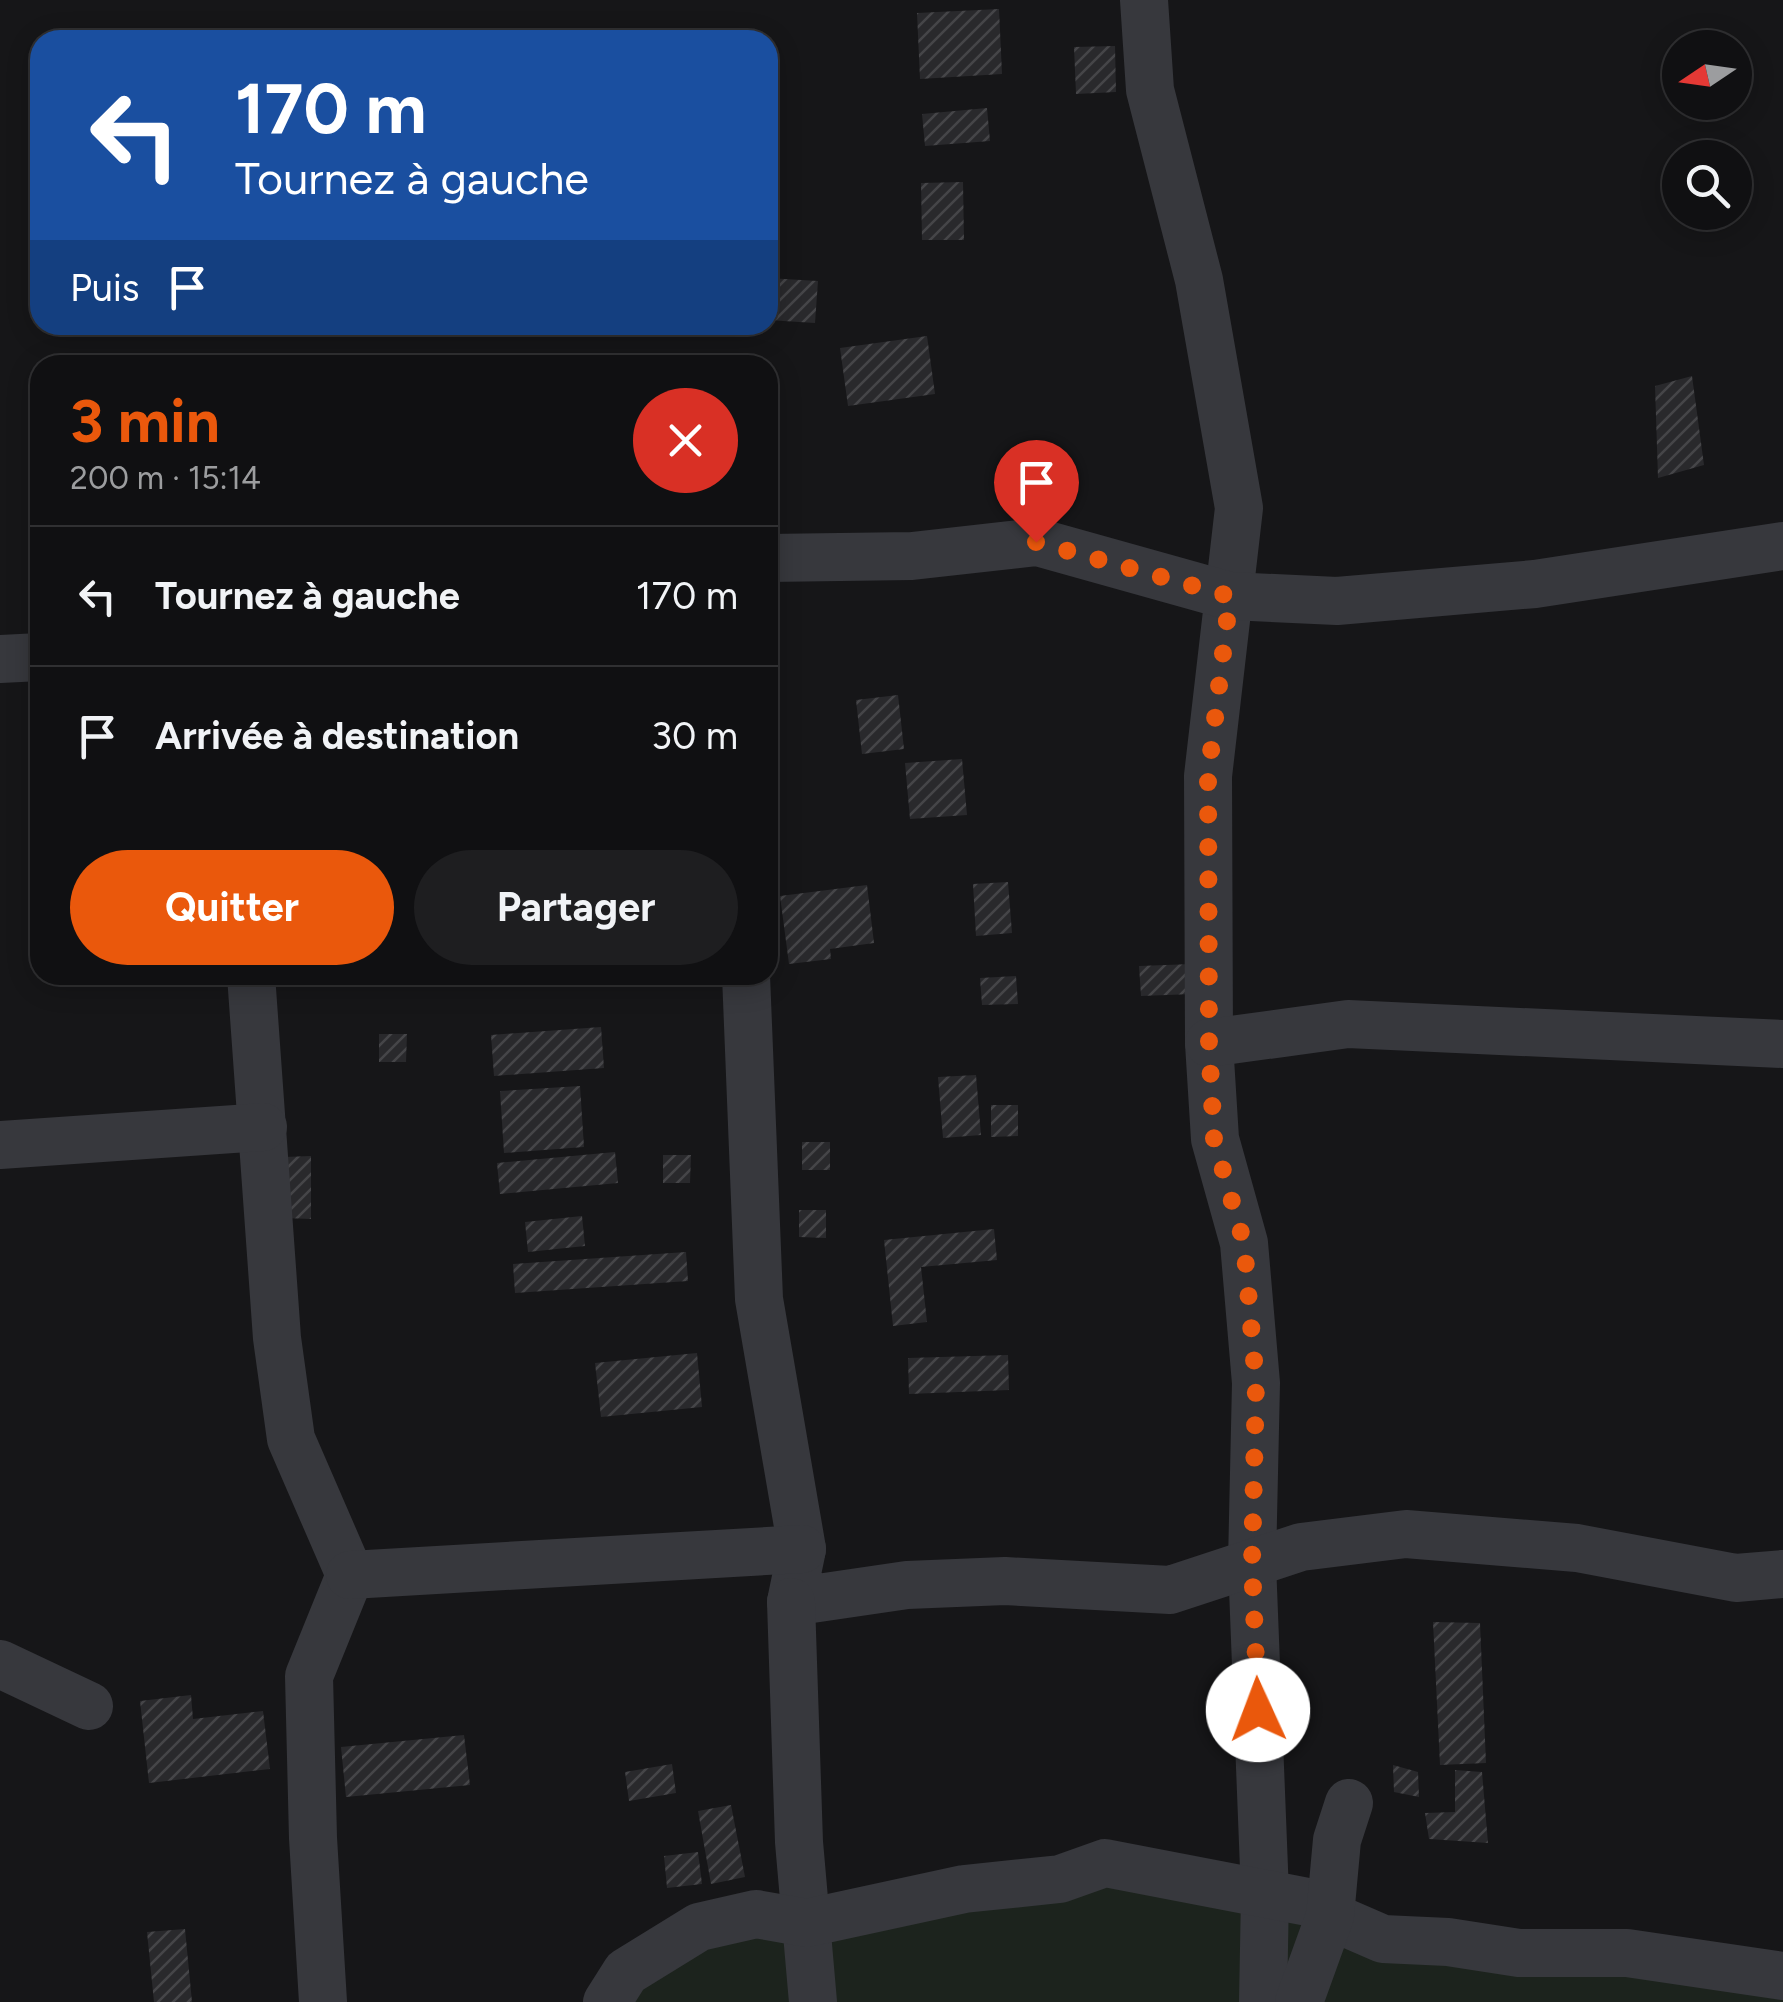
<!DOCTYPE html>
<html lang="fr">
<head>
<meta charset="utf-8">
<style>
  body { margin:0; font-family:Figtree,sans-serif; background:#1e1e20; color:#f1f3f6; height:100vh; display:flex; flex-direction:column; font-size:38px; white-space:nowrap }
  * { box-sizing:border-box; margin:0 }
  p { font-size:32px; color:#9c9d9f }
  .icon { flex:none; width:55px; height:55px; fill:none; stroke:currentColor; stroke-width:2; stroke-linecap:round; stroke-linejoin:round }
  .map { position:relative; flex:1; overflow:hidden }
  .sheet { position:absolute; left:30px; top:355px; width:748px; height:630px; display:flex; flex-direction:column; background:#101012; border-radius:30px; box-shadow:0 5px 25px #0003,0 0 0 2px #303032 }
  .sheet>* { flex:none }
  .guide { position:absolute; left:30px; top:30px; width:748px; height:305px; border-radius:30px; box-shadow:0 5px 25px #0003,0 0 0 2px #303032; background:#1a4fa0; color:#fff; overflow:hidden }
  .needle { width:65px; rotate:257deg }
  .tools { position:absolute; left:1662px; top:30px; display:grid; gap:20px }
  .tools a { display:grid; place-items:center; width:90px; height:90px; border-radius:50%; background:#101012; box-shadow:0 5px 25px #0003,0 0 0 2px #303032; font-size:50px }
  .pin { position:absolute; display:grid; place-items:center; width:85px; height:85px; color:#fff; margin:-102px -42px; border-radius:50% 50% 50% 0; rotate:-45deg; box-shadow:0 0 10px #0007 }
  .pin .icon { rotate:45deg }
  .me { position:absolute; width:110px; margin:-55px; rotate:358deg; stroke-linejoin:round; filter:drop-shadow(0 0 8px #0008) }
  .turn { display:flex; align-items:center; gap:35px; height:210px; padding:0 40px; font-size:45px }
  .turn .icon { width:130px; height:130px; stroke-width:2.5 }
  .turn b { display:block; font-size:70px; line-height:85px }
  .then { display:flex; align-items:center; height:95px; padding:0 40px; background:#0003; gap:20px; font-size:38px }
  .round { display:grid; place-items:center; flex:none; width:105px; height:105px; border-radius:52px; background:#1e1e20 }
  .headline { display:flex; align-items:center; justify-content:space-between; height:170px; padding:0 40px }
  h1 { font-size:60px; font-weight:700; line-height:75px; color:#ea580c }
  .cta { display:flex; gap:20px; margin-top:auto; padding:20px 40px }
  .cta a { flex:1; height:115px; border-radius:60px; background:#ea580c; color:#fff; font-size:40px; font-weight:700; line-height:115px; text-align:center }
  .cta a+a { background:#1e1e20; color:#f1f3f6 }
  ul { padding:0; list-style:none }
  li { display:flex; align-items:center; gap:30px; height:140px; padding:0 40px; border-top:2px solid #303032 }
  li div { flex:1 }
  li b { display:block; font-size:38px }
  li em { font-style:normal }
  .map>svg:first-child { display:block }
</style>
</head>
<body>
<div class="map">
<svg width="1783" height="2002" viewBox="0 0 1783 2002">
  <defs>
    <pattern id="building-hatch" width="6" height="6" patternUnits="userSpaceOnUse" patternTransform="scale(2.5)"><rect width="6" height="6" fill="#29292c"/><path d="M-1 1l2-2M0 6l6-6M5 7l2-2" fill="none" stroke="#454548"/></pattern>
  </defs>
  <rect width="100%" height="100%" fill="#161618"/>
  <polygon fill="#1c231d" points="1105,1863 1383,1939 1783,1976 1783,2002 609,2002 699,1927"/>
  <g fill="url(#building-hatch)">
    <polygon points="999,9 1002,74 920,79 917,13"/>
    <polygon points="1115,46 1116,92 1076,94 1074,47"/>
    <polygon points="987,108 990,141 925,146 922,114"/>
    <polygon points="963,182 964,240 922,240 921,183"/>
    <polygon points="768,278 818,281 815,323 768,320"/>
    <polygon points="927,336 935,394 848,406 840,348"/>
    <polygon points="1692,376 1704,465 1658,478 1655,386"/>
    <polygon points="898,695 904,749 862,754 856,700"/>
    <polygon points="962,759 967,815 910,819 905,763"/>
    <polygon points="1008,882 1012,933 976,936 973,884"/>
    <polygon points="867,885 874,943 830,949 831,959 789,964 780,896"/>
    <polygon points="1192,964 1193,994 1141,996 1139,966"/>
    <polygon points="1016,976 1018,1004 982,1005 980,978"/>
    <polygon points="601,1027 604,1068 494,1076 491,1035"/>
    <polygon points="379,1034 407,1034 406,1062 379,1062"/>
    <polygon points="976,1075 981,1135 943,1138 938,1077"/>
    <polygon points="580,1086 584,1147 504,1153 500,1091"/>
    <polygon points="991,1105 1018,1105 1018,1136 991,1137"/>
    <rect x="802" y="1142" width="28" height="28"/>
    <polygon points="615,1152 618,1183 500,1194 497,1163"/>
    <polygon points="663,1155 691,1155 690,1183 663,1183"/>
    <polygon points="311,1156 311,1219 284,1218 284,1157"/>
    <polygon points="799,1210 826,1210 826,1238 799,1237"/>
    <polygon points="582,1216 585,1246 528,1252 525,1222"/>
    <polygon points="994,1229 997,1260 921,1267 927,1322 893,1326 884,1240"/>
    <polygon points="686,1252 688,1281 515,1293 513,1264"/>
    <polygon points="697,1353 702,1407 601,1417 595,1363"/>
    <polygon points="1008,1355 1009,1390 909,1394 908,1358"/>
    <polygon points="1433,1622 1480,1623 1486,1763 1440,1765"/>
    <polygon points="191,1695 193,1719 263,1711 270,1769 149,1783 140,1701"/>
    <polygon points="464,1735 470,1785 346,1797 341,1747"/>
    <polygon points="672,1764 676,1793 629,1801 625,1772"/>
    <polygon points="1393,1765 1418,1772 1419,1797 1394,1792"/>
    <polygon points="1455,1770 1482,1772 1488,1843 1429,1839 1425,1813 1455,1812"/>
    <polygon points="731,1805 745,1877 711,1884 698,1811"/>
    <polygon points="698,1852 702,1884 667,1888 664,1856"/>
    <polygon points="185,1929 192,2002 154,2002 147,1932"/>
  </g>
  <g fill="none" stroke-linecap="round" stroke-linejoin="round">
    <g stroke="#37383d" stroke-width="48">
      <polyline points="1144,0 1150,90 1199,280 1239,508 1208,776 1209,1043 1215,1139 1244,1243 1256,1383 1252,1563 1265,1894 1263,2002"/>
      <polyline points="768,558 912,556 1037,542 1230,596 1337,601 1535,584 1783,546"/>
      <polyline points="0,659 40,657"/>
      <polyline points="251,975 277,1338 291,1439 350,1575 309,1676 313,1838 323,2002"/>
      <polyline points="746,975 759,1299 802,1549 791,1602 907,1585 1005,1581 1170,1590 1301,1547 1406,1534 1577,1548 1736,1578 1783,1574"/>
      <polyline points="1209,1043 1348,1024 1783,1044"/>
      <polyline points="0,1145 263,1127"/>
      <polyline points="350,1575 802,1549"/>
      <polyline points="791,1602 799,1842 813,2002"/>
      <polyline points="0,1664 89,1706"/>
      <polyline points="607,2002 626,1972 699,1927 756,1914 807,1923 964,1889 1060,1879 1105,1863 1313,1903 1330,1916 1383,1939 1448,1942 1519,1953 1627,1953 1783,1976"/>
      <polyline points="1299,2002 1330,1916 1337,1840 1349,1803"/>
    </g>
  </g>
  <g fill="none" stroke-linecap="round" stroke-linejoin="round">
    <polyline stroke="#ea580c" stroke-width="18" stroke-dasharray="0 32.4" points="1036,542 1230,596 1208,776 1209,1043 1214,1139 1244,1243 1256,1383 1252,1563 1258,1710"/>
  </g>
</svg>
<div class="tools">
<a><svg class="needle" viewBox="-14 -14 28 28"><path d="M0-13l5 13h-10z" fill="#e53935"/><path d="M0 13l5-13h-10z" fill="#9c9d9f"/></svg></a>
<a><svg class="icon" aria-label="search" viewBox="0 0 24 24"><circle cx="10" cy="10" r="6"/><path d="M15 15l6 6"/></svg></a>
</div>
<div class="pin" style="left:1036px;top:542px;background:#d93025"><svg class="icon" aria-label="arrive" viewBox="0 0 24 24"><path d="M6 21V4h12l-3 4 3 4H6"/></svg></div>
<svg class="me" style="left:1258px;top:1710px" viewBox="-20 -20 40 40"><circle r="19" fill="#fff"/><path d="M0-13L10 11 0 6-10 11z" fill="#ea580c"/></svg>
<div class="guide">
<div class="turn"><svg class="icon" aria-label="left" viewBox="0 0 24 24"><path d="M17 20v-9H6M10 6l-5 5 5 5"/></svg><div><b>170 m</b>Tournez à gauche</div></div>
<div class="then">Puis<svg class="icon" aria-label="arrive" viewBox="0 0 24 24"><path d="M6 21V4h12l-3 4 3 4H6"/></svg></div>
</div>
<section class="sheet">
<div class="headline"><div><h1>3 min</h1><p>200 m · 15:14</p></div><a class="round" style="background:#d93025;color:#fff"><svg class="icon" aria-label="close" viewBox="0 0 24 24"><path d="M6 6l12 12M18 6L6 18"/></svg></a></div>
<ul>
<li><svg class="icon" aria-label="left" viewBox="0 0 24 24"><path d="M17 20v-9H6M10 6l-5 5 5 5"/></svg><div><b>Tournez à gauche</b></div><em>170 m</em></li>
<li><svg class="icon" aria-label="arrive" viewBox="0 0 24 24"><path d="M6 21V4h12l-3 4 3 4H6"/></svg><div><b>Arrivée à destination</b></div><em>30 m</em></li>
</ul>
<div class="cta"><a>Quitter</a><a>Partager</a></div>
</section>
</div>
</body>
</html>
